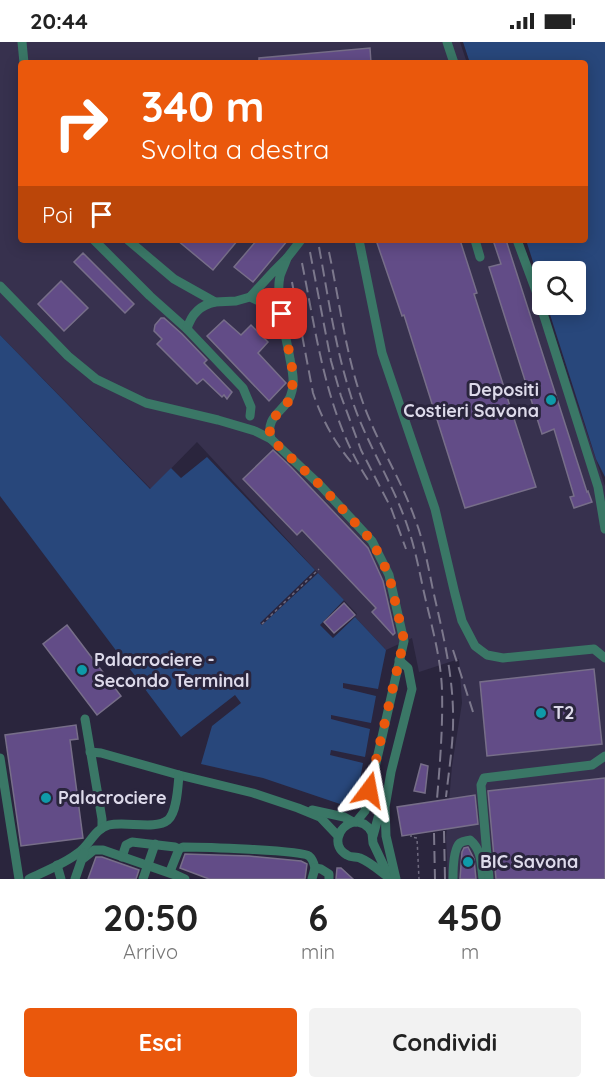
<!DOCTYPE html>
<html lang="it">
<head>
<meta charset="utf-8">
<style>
  body { margin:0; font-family:Quicksand,sans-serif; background:#f2f2f2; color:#222; height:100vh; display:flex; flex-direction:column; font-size:22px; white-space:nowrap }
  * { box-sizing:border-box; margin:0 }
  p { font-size:20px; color:#767676 }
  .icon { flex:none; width:33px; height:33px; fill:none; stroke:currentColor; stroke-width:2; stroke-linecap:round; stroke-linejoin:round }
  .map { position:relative; height:837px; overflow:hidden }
  .panel { display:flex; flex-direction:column; background:#fff; flex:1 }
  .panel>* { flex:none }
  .guide { position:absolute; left:18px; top:18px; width:570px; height:183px; border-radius:6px; box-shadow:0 3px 15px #0003; background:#ea580c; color:#fff; overflow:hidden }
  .controls { position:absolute; left:532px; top:219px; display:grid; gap:12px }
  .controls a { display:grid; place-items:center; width:54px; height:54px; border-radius:6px; background:#fff; box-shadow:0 3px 15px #0003; font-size:30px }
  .pin { position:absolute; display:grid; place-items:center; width:51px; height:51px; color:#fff; margin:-26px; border-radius:12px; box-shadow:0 3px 9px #0006 }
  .me { position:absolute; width:66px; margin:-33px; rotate:13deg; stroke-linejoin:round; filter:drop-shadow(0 0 4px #0008) }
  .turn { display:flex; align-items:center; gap:21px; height:126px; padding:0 24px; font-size:27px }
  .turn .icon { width:78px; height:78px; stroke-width:2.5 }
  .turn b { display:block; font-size:42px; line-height:51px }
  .then { display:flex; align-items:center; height:57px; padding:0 24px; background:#0003; gap:12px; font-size:22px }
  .eta { display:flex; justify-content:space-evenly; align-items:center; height:102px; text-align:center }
  .eta b { font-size:36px; font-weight:700; line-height:42px }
  .button { display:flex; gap:12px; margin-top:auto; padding:12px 24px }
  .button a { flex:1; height:69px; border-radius:6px; background:#ea580c; color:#fff; font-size:24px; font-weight:700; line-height:69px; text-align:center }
  .button a+a { background:#f2f2f2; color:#222 }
  .status { display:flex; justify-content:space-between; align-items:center; height:42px; padding:0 30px; background:#fff; direction:ltr }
  .status svg { height:16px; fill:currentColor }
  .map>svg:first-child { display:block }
</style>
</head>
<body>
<div class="status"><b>20:44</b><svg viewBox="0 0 49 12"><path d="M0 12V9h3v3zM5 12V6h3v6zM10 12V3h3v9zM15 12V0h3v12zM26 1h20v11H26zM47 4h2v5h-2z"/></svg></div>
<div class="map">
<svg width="605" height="837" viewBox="0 0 605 837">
  <rect width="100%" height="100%" fill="#2a253d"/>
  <polygon fill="#37314e" points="0,0 460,0 467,21 21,21 21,198 522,198 605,444 605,837 448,837 446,795 452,724 462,661 459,617 419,630 412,596 386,608 355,575 357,572 318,531 197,400 151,447 0,293"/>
  <g fill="#28477b">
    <polygon points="463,0 605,0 605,435 596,417 547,263 576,262 576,230 543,230 543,251 526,198 585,198 585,21 470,21"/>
    <polygon points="0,293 150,447 171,426 181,436 207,415 315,528 260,581 262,583 318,531 344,558 320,583 333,596 355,575 386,608 378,647 343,641 343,646 376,654 371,681 331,673 331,677 370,687 365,715 331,708 330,713 363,721 357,755 343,763 263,736 201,722 212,684 241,661 235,653 181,695 0,454"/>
  </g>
  <g fill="#624c87" stroke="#776e89" stroke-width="1.5">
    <polygon points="370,6 371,21 259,21 259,16"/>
    <polygon points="177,198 238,198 213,228"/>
    <polygon points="257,198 288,198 253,240 234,225"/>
    <polygon points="376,198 460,198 477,251 474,252 536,445 465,466 404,273 402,274"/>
    <polygon points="493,198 506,198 587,450 588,449 592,460 574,466 570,455 574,454 554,387 542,392 489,225 501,222"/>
    <polygon points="83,211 134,262 125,271 74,220"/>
    <polygon points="61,239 88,266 64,289 38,262"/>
    <polygon points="161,276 164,276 182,292 207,318 204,321 232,350 227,357 224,353 222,355 203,337 197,342 157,302 162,297 154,289 155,283"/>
    <polygon points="224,278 241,293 251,283 268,300 258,311 286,341 269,359 207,294"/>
    <polygon points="273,408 291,425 368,506 383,539 395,591 393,593 372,570 376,566 302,488 297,493 243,437"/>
    <polygon points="344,561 355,573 334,591 324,580"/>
    <polygon points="67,583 121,654 97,673 43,602"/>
    <polygon points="594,627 602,702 487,714 480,640"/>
    <polygon points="76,683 78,697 70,698 83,796 21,804 5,693"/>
    <polygon points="421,722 428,724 425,751 414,749"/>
    <polygon points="605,736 605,837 496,837 488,749"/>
    <polygon points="475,753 478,782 402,794 397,765"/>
    <polygon points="468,805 474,817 476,837 460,837 462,810 464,806"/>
    <polygon points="185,812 249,814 301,819 307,822 305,837 209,837 180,826"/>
    <polygon points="96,815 102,815 139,828 136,837 88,837"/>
    <polygon points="337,826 341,826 353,837 336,837"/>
  </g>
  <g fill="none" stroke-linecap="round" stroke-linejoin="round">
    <g stroke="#6f6a7f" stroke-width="1.5" stroke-dasharray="3 3" stroke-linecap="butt">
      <polyline points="262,582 319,527"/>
      <polyline points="411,792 411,795 417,796 419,837"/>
    </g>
    <g stroke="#3a7766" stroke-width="9">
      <polyline points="22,0 24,21"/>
      <polyline points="447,0 454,21"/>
      <polyline points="94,198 150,254 187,287 243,346 251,365 250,374"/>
      <polyline points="128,198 174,237 215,260 236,259 250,255 274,266 282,272"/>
      <polyline points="359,198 382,311 435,467 455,552 462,579 475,604 487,613 503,616 594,607 605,616"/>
      <polyline points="475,198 480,215"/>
      <polyline points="517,198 536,249 598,445 605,487"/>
      <polyline points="287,216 301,198"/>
      <polyline points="0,244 68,314 96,337 146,361 218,378 255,389 271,397 321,444 372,499 389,533 404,599 365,769 356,780"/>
      <path d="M250 255 273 230 287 216C285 222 282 228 280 234 275 257 286 293 290 317 292 327 295 339 292 349 288 370 264 371 271 397"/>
      <path d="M187 287C191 273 200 263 215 260"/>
      <polyline points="85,677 102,777 102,786"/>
      <polyline points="90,710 101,711 179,733 253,751 298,766 320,775 338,794"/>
      <polyline points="0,716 19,837"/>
      <polyline points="312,768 344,775 353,780 358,780 364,782 369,786 372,791 373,801 390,837"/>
      <path d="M353 780C338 785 331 804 347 813 351 816 356 814 360 816 370 820 380 829 388 835"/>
      <polyline points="373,794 381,765"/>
      <path d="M179 807 183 805C200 805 301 808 309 814 313 817 314 822 315 826"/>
      <polyline points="122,815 126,803 132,800 175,805 179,807 171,827 172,831 185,837"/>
      <polyline points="84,816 94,808 103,808 175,833"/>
      <polyline points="57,823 61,837"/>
      <path d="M29 837C43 830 66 821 78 811 90 803 94 787 109 783 125 779 156 788 168 778 177 770 178 744 179 733"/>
      <polyline points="75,837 84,811"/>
      <polyline points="143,837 155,802"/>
      <polyline points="312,837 315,826 321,827 329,832 329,837"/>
      <polyline points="396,837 386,794 385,765 391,730 412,647 408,626 399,618"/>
      <path d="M453 837C453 829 453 807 460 801 463 799 466 799 470 798 482 808 481 822 483 837"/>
      <polyline points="489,837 481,743 484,736 592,723 605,714"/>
    </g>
    <g stroke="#7c788c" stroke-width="2" stroke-dasharray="12 6" stroke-linecap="butt">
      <path d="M319 205C328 254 335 304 350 351 364 399 394 441 409 489 416 510 420 533 425 555 432 585 441 617 442 648 443 685 440 721 437 757"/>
      <polyline points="310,210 331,319 341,354 361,408 391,466 406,507"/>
      <path d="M329 210C339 257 345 307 360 352 374 396 400 434 415 477 424 500 428 524 433 548 442 588 452 627 453 669 454 698 449 727 446 755"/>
      <path d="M302 221C317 295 326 373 368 438"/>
      <path d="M292 240 313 351C322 377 334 400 352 421"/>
      <polyline points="453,608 473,670"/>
      <polyline points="444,789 445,837"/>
      <polyline points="434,791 435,837"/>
    </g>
  </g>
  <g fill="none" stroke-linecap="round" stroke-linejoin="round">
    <polyline stroke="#ea580c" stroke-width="10" stroke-dasharray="0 18" points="282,272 293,331 292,349 287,362 277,372 269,384 271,397 321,444 372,499 389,533 404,598 369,748"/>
  </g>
  <g fill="#0f9aa8" stroke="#2a253d" stroke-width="2">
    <circle cx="551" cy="358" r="6"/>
    <circle cx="82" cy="628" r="6"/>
    <circle cx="541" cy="671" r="6"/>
    <circle cx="46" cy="756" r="6"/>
    <circle cx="468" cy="820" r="6"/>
  </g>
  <g text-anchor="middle" stroke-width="6" stroke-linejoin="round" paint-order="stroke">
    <g font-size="18" font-weight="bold" fill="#dddaea" stroke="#2a253d" text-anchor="start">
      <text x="539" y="354" text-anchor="end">Depositi<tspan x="539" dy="21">Costieri Savona</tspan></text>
      <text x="94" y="624">Palacrociere -<tspan x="94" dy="21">Secondo Terminal</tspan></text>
      <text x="553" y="677">T2</text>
      <text x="58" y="762">Palacrociere</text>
      <text x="480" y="826">BIC Savona</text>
    </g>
  </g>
</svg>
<div class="controls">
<a><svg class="icon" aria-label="search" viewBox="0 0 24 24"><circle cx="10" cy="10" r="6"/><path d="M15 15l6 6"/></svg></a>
</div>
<div class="pin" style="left:282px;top:272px;background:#d93025"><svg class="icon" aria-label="arrive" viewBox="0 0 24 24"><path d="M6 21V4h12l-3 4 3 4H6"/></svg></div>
<svg class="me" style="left:369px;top:748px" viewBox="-20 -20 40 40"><path d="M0-17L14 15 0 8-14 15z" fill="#ea580c" stroke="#fff" stroke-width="4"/></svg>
<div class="guide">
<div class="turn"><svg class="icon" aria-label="right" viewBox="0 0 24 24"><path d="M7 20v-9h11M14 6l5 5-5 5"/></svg><div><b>340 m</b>Svolta a destra</div></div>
<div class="then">Poi<svg class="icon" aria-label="arrive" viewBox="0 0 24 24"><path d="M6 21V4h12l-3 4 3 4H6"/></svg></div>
</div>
</div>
<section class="panel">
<div class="eta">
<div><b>20:50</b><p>Arrivo</p></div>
<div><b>6</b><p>min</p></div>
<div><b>450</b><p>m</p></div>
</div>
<div class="button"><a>Esci</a><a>Condividi</a></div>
</section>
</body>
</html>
